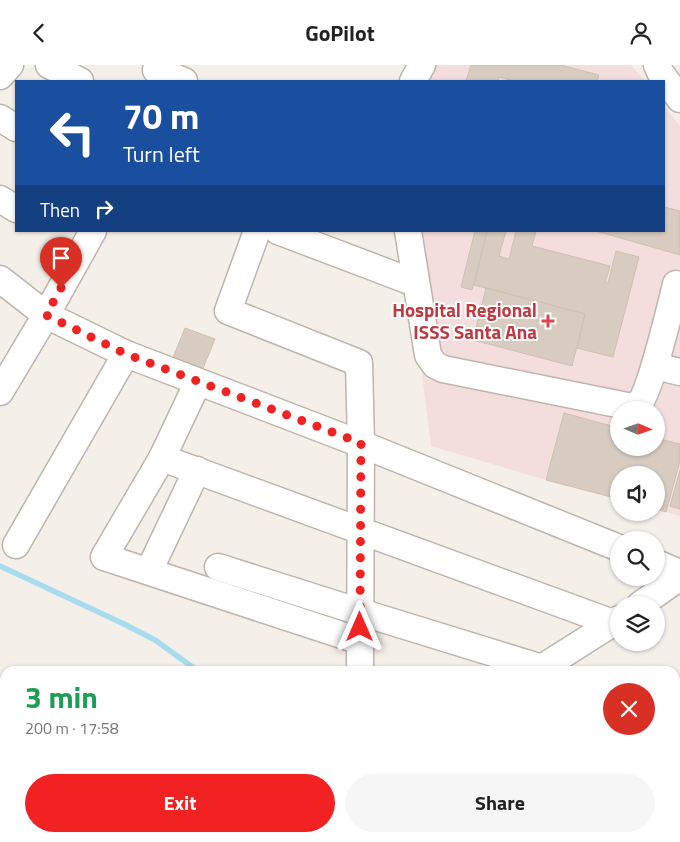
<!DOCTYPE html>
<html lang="en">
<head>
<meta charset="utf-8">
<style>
  body { margin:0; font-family:"Titillium Web",sans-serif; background:#f6f6f6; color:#222; height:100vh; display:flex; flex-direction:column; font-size:19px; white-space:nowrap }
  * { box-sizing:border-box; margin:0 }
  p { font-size:16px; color:#767676 }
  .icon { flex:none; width:28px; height:28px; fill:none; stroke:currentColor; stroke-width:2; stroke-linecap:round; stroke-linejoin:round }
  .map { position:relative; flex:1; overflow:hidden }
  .side { position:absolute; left:0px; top:601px; width:680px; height:176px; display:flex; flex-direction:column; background:#fff; border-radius:15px 15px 0 0; box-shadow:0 1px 4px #0004 }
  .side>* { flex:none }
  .guide { position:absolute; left:15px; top:15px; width:650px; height:152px; border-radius:0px; box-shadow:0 1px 4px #0004; background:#1a4fa0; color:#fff; overflow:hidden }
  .needle { width:32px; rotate:92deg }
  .buttons { position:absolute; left:610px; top:336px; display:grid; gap:10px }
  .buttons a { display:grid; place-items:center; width:55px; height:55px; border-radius:50%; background:#fff; box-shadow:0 1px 4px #0004; font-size:25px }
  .pin { position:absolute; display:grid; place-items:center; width:42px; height:42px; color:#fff; margin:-51px -21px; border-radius:50% 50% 50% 0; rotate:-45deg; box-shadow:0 0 5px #0007 }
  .pin .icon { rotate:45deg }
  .me { position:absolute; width:55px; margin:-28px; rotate:0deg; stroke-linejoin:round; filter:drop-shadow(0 0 4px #0008) }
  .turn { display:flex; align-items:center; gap:18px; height:105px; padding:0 25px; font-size:22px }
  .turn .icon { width:65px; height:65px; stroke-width:2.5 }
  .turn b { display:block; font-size:35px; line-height:42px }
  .then { display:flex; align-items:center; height:48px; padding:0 25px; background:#0003; gap:10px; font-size:19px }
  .round { display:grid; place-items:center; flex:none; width:52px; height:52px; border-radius:26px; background:#f6f6f6 }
  .headline { display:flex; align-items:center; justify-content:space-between; height:85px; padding:0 25px }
  h1 { font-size:30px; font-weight:700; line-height:38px; color:#1e9e55 }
  .button { display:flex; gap:10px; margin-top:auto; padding:10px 25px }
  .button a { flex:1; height:58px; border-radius:30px; background:#f22122; color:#fff; font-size:20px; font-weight:700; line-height:58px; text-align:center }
  .button a+a { background:#f6f6f6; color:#222 }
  header { display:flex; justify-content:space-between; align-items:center; height:65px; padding:0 25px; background:#fff; font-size:22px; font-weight:700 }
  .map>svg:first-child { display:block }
</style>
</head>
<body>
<header><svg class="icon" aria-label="back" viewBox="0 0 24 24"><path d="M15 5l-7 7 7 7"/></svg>GoPilot<svg class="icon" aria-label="person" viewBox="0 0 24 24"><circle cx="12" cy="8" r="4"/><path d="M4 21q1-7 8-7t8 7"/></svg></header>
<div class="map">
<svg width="680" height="777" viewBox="0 0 680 777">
  <rect width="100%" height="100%" fill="#f4efe9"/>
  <polygon fill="#ece1d3" points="345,772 392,773 402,777 343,777"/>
  <g fill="#f4dddd" fill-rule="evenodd">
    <polygon points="408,0 631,0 645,16 399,16"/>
    <path d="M664 41 680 61V451L656 444V410H619V434L546 415 431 381 404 166H664ZM619 345H656V382H619Z"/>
  </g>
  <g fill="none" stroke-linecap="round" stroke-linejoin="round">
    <g stroke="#a7dcee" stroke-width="5.5">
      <polyline points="0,501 124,559 155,575 198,606"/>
      <polyline points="448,772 458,777"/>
    </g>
  </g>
  <g fill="#d8ccc1" stroke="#d0bfb2">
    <polygon points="471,0 561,0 599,10 597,16 514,16 499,12 498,16 466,16"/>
    <polygon points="664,142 680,146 680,190 596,166 664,166"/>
    <polygon points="475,166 487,167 472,225 461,222"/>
    <polygon points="487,166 506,166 499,191 509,194 516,166 536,166 532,181 610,201 605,218 608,218 616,186 639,192 613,292 577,283 585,249 474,220"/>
    <polygon points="486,223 585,249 572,301 473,275"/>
    <polygon points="185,263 215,274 199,313 170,300"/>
    <polygon points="564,348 619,363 619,382 656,382 656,373 680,379 680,396 666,447 656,444 656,410 619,410 619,434 546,415"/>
    <polygon points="680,405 680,444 670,441"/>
  </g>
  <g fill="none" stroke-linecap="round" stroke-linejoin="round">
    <defs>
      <g id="minor">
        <polyline points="49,0 80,16"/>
        <polyline points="657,0 660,7 680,34"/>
        <polyline points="156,5 184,16"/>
        <polyline points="0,11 10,0"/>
        <polyline points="413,16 422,0"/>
        <polyline points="0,53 16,63"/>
        <polyline points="0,134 16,144"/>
        <polyline points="257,166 228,246 359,298 361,379 360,606"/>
        <polyline points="278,166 415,218"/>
        <path d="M408 166 428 290 435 300 443 304 627 341C630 341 636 341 639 339 649 332 672 236 676 219"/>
        <polyline points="0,214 46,250 126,289 361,379 619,483"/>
        <polyline points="655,301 680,307"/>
        <polyline points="198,317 162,393 104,492 360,576"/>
        <polyline points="0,327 46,250 93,166"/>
        <polyline points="162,393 613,558"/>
        <polyline points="16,480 126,289"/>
        <polyline points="656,498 680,508"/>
        <polyline points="218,502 360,547 542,603"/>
        <polyline points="149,506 197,405"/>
        <polyline points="640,540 680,512"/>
        <polyline points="537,606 619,554"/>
        <polyline points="316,777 318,772"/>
      </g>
    </defs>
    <use href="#minor" stroke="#bfb5ab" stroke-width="29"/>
    <use href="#minor" stroke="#fff" stroke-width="26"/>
  </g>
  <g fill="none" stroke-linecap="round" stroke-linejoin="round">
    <polyline stroke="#f22122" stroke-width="9" stroke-dasharray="0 16.2" points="61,223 46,250 126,289 361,378 360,562"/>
  </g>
  <path fill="#e0444e" stroke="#fff" stroke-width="2" d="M545.5 248.5h5v5h5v5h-5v5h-5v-5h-5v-5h5z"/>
  <g text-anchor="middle" stroke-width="4" stroke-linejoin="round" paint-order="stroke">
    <g font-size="19" font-weight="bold" fill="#be3a42" stroke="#fff" text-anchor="end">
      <text x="537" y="252">Hospital Regional<tspan x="537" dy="22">ISSS Santa Ana</tspan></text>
    </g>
  </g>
</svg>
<div class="buttons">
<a><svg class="needle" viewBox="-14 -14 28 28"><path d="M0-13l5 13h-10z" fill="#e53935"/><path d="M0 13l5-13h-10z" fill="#767676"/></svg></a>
<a><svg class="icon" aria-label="sound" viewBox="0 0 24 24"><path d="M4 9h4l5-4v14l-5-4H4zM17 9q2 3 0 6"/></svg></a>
<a><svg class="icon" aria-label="search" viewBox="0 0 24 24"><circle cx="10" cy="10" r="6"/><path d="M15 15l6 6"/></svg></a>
<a><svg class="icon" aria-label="layers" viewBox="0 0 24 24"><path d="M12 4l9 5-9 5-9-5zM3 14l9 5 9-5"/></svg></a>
</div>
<div class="pin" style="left:61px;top:223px;background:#d93025"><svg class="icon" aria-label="arrive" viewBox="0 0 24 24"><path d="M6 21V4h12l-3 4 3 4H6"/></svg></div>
<svg class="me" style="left:360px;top:562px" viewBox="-20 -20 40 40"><path d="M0-17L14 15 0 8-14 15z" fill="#f22122" stroke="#fff" stroke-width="4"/></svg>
<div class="guide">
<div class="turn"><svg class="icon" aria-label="left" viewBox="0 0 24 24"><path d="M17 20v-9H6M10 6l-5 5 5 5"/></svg><div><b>70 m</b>Turn left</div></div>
<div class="then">Then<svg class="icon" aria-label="right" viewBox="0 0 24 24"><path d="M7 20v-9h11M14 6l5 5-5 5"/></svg></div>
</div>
<section class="side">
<div class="headline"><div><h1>3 min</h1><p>200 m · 17:58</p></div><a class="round" style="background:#d93025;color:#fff"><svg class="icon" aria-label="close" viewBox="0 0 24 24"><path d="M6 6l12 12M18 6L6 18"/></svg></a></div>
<div class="button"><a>Exit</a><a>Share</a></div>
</section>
</div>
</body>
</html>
